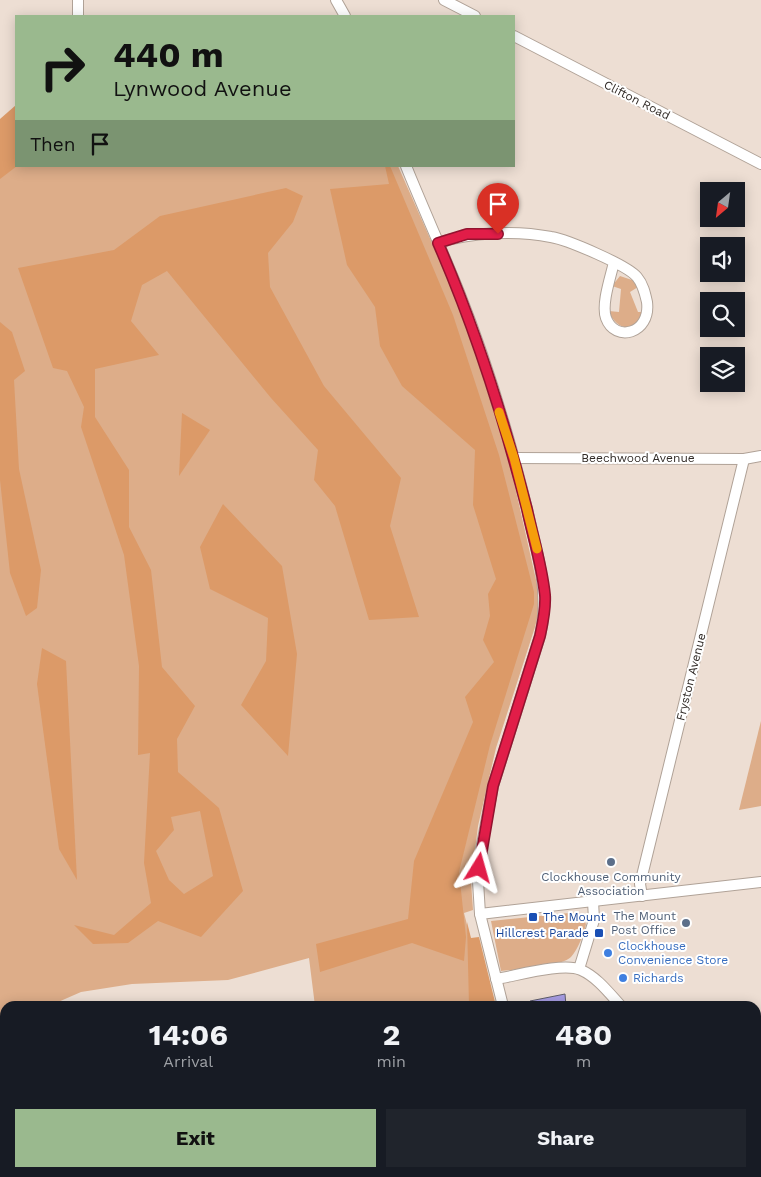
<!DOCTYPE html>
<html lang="en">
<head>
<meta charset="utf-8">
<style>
  body { margin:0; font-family:"Work Sans",sans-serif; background:#20242c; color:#f1f3f6; height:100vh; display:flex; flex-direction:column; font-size:19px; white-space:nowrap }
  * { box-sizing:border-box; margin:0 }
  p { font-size:16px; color:#9ea1a6 }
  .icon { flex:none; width:28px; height:28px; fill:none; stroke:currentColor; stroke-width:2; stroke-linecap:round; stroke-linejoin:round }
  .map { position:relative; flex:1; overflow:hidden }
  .sheet { position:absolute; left:0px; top:1001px; width:761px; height:176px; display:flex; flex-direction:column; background:#171b24; border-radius:15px 15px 0 0; box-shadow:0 2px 12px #0003 }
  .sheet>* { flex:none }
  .banner { position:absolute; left:15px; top:15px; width:500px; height:152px; border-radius:0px; box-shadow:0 2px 12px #0003; background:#9ab98e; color:#111; overflow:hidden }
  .needle { width:32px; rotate:209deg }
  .fabs { position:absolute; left:700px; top:182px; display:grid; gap:10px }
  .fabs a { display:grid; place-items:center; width:45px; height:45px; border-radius:0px; background:#171b24; box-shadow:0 2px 12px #0003; font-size:25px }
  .pin { position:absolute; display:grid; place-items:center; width:42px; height:42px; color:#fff; margin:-51px -21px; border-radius:50% 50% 50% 0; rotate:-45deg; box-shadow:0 0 5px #0007 }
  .pin .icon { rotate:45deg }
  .me { position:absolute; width:55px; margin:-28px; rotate:8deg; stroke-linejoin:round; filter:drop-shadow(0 0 4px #0008) }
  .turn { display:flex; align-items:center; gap:18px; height:105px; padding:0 15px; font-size:22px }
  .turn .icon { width:65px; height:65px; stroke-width:2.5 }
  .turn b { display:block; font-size:35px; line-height:42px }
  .then { display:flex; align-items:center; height:48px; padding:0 15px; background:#0003; gap:10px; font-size:19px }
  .eta { display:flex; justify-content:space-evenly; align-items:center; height:85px; text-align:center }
  .eta b { font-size:30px; font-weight:700; line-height:35px }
  .primary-button { display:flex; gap:10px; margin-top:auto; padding:10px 15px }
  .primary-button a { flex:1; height:58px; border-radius:0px; background:#9ab98e; color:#111; font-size:20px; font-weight:700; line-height:58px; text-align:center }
  .primary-button a+a { background:#20242c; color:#f1f3f6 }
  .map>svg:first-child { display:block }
</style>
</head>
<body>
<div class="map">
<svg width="761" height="1177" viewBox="0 0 761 1177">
  <rect width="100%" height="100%" fill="#edded3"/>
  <g fill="#ddad89">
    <polygon points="0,124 16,166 398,166 463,313 509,460 541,602 535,627 496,748 478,826 471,882 473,910 464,913 488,1006 315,1006 309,958 228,980 132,984 81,992 49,1006 5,1006 5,1020 0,1020"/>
    <path d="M620 276 635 281 638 287 630 292 638 312H643C637 334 616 331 609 311L619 312 621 289 612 286Z"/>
    <polygon points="761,721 761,806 739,810"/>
    <path d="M579 912 586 924C584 934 578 949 571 957 561 967 517 969 501 971L491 921Z"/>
    <polygon points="5,1124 5,1172 69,1173 70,1177 0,1177 0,1125"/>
    <polygon points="519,1172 519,1177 328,1177 328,1173"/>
  </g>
  <g fill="#dc9a68" fill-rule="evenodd">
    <polygon points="16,105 17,166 0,179 0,119"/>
    <polygon points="385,166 390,166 453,315 499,455 534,592 534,604 490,745 459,872 466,937 464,961 412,943 320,972 316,944 408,919 414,861 473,722 465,697 494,662 483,640 490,616 488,594 496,579 473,505 475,450 402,386 380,346 375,307 347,265 330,189 389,184"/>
    <path d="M286 188 303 196 293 222 268 253 270 287 324 386 401 478 390 526 419 617 369 620 335 506 314 480 318 450 271 398 167 271 142 285 131 321 159 355 95 369V417L129 470V527L151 570 162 667 195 706 177 739 178 772 219 808 243 891 201 937 158 921 128 943 93 944 74 925 114 935 151 903 144 863 150 753 138 755 139 666 124 555 81 427 84 407 67 371 53 368 18 268 114 250 160 216ZM200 811 213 876 184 894 169 880 156 851 174 830 171 817Z"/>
    <polygon points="0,322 12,332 25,371 14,380 19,469 41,570 37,608 26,616 10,573 0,480"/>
    <polygon points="182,413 210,430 179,476"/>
    <polygon points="223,504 282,566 297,654 288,756 241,705 266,661 268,618 210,589 200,547"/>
    <polygon points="42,648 66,661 77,880 59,849 37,684"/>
    <polygon points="467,922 471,938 479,937 496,1006 469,1006"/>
    <rect x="261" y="1173" width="67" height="4"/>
  </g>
  <polygon fill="#a79ce3" stroke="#5e5d6b" points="565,994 566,1006 531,1006 530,1001"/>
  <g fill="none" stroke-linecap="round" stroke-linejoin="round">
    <defs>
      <g id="minor">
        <polyline points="78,0 78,16"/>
        <polyline points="336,0 345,16"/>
        <polyline points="444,0 475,16"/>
        <polyline points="514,36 761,164"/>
        <path d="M406 166C423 208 442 250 459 292 487 362 509 436 527 509 537 553 550 590 540 636L493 786 480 855 478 881 480 914 503 1006"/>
        <path d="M438 243C470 232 517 230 551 237 568 240 627 265 637 277 643 284 645 293 647 302 651 334 615 343 606 318 601 304 611 276 614 262"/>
        <polyline points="514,458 744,459 761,456"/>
        <polyline points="642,896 640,884 744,459"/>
        <polyline points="480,914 761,882"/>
        <polyline points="579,969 594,920 593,901"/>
        <path d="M496 979C516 976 563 962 581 970 597 977 609 993 621 1006"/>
        <polyline points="0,1026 5,1026"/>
        <polyline points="756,1143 761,1145"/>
        <polyline points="542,1172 542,1177"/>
        <polyline points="710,1177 714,1172"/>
      </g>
    </defs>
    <use href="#minor" stroke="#b0a297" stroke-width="12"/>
    <use href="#minor" stroke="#fff" stroke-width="10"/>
  </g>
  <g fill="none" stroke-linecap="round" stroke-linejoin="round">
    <defs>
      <path id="route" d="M479 868 493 786 540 636C543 622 546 609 545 595 542 565 533 538 527 509 504 419 475 328 438 243L467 234H498"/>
    </defs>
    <use href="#route" stroke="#92132f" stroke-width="12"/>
    <use href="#route" stroke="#e11d48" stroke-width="9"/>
    <polyline stroke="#f59e0b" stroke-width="9" points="499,412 514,458 537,549"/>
  </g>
  <g fill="#5c6f8a" stroke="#fff" stroke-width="2">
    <circle cx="611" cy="862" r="5"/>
    <circle cx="686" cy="923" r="5"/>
  </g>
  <g fill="#1a4fb4" stroke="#fff" stroke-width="2">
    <rect x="528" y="912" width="10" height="10" rx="2.5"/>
    <rect x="594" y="928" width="10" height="10" rx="2.5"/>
  </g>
  <g fill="#3f7fe0" stroke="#fff" stroke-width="2">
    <circle cx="608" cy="953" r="5"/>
    <circle cx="623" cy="978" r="5"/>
  </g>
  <g text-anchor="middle" stroke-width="4" stroke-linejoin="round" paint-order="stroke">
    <g font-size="12" fill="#312b27" stroke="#fff">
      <text transform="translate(637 100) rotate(27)" y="4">Clifton Road</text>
      <text x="638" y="462">Beechwood Avenue</text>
      <text transform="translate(691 677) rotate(-76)" y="4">Fryston Avenue</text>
    </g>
    <g font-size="12" fill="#4e5e75" stroke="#fff">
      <text x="611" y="881">Clockhouse Community<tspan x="611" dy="14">Association</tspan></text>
      <text x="676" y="920" text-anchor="end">The Mount<tspan x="676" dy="14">Post Office</tspan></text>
    </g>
    <g font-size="12" fill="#164399" stroke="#fff" text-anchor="start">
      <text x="543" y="921">The Mount</text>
      <text x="589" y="937" text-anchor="end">Hillcrest Parade</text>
    </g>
    <g font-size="12" fill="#366cbe" stroke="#fff" text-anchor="start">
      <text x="618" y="950">Clockhouse<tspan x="618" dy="14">Convenience Store</tspan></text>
      <text x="633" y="982">Richards</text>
    </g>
  </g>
</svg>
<div class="fabs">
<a><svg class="needle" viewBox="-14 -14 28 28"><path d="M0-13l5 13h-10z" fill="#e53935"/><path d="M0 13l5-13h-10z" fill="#9ea1a6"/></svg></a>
<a><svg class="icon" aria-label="sound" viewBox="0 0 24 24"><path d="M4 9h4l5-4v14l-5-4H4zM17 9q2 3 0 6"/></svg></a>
<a><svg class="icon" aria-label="search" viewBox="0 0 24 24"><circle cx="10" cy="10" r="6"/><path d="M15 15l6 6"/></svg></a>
<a><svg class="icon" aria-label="layers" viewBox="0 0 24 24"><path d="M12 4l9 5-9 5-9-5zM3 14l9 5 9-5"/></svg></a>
</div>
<div class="pin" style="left:498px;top:234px;background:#d93025"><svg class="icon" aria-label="arrive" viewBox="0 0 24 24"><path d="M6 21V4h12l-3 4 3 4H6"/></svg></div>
<svg class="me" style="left:479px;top:868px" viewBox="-20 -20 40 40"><path d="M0-17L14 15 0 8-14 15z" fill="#e11d48" stroke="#fff" stroke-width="4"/></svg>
<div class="banner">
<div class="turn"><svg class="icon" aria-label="right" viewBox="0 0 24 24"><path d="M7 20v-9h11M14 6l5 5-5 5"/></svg><div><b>440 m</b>Lynwood Avenue</div></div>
<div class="then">Then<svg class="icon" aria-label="arrive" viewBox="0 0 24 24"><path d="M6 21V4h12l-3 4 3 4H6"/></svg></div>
</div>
<section class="sheet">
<div class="eta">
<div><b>14:06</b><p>Arrival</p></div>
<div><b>2</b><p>min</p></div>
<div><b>480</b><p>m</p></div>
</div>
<div class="primary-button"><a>Exit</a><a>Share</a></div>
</section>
</div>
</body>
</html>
